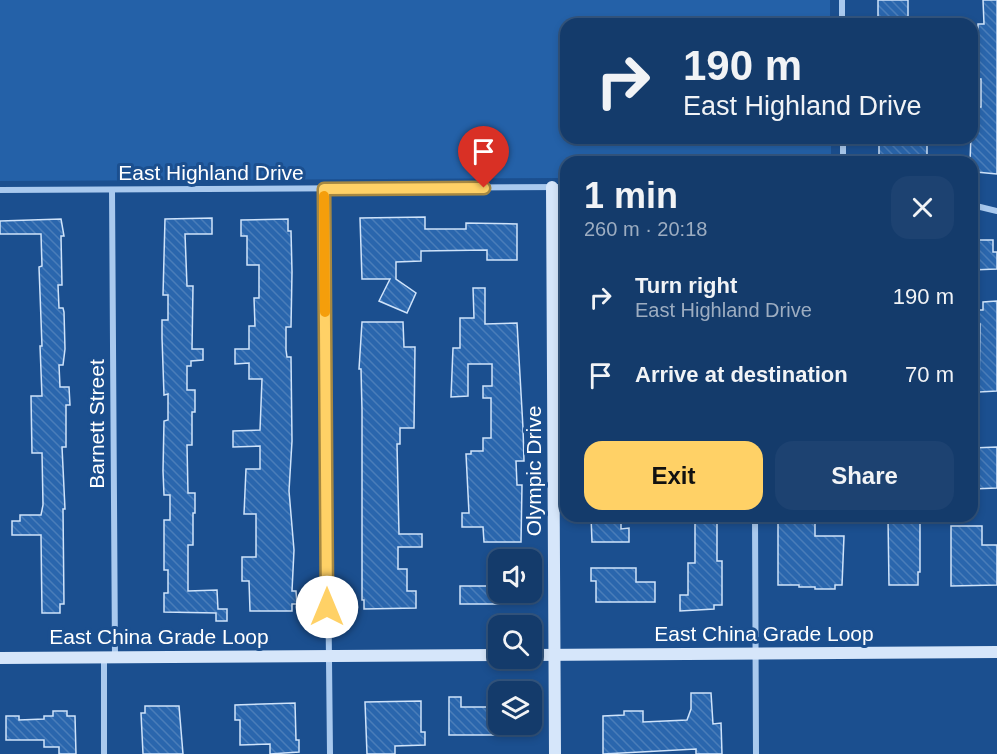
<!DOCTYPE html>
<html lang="en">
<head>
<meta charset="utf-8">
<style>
  body { margin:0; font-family:Arial,sans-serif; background:#1d4271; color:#f1f3f6; height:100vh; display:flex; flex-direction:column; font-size:22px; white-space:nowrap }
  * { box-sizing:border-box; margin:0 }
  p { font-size:20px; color:#9dadc1 }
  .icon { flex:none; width:33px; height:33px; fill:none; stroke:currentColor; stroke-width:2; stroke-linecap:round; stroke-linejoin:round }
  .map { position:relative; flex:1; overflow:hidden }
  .side { position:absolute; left:560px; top:156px; width:418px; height:366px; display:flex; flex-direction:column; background:#143b6b; border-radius:18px; box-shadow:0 3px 9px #0003,0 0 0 2px #33557e }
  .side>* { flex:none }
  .top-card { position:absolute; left:560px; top:18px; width:418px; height:126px; border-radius:18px; box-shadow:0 3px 9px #0003,0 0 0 2px #33557e; background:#143b6b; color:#f1f3f6; overflow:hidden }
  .controls { position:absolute; left:488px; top:549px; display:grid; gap:12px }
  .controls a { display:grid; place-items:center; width:54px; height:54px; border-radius:12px; background:#143b6b; box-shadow:0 3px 9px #0003,0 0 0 2px #33557e; font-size:30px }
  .pin { position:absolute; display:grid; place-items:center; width:51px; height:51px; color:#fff; margin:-62px -26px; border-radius:50% 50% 50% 0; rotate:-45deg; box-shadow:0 0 6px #0007 }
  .pin .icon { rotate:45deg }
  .me { position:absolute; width:66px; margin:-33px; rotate:0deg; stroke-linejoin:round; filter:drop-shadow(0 0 4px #0008) }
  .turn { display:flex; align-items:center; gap:21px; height:126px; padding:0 24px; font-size:27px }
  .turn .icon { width:78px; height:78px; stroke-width:2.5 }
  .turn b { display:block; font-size:42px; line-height:51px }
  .round { display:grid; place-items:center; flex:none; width:63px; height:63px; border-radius:18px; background:#1d4271 }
  .headline { display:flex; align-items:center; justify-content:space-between; height:102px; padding:0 24px }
  h1 { font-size:36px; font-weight:700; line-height:45px }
  .button { display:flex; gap:12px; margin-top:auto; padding:12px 24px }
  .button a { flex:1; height:69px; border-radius:18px; background:#ffd166; color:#111; font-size:24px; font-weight:700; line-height:69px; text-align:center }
  .button a+a { background:#1d4271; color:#f1f3f6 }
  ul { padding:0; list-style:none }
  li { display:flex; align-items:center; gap:18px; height:78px; padding:0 24px }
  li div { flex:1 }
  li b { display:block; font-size:22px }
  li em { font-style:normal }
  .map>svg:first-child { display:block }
</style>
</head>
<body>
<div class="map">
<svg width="997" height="754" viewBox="0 0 997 754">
  <defs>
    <pattern id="building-back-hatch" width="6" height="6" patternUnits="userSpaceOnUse" patternTransform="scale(1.5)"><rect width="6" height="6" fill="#2a66ad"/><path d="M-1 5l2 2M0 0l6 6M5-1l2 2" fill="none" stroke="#4a7db9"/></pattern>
  </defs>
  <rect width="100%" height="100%" fill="#1b4f8f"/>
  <polygon fill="#2461a8" points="0,0 830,0 830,24 566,24 566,138 831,138 831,161 566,162 565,178 0,181"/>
  <g fill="url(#building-back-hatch)" stroke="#cfe3fa" stroke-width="1.5">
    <rect x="878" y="0" width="30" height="24"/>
    <polygon points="983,0 997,0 997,174 976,172 970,162 972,107 981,107 981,79 975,79 972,39 978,39 978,24 984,24"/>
    <polygon points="879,138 927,140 927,155 879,156"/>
    <polygon points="425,217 425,229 466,229 466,223 517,224 517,260 487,260 487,250 421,251 421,261 396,262 396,279 416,293 407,313 379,301 390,279 362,279 360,218"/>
    <polygon points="212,218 212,234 185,234 187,286 193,286 192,349 203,349 203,360 191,361 191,366 187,366 187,390 195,390 195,412 192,412 192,445 187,445 188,493 195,493 195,513 193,513 193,545 188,545 188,591 217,590 218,609 227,609 227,621 216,621 216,613 164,612 164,593 168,593 168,570 164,570 164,520 170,520 170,495 164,495 163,471 164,421 168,420 168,394 164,395 162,338 162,320 168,320 168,295 163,295 165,219"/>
    <polygon points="61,219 64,236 61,236 62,285 58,285 59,308 63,308 64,312 65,349 63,365 59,365 60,387 69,387 70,405 66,405 66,447 62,447 65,509 63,509 64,604 60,604 60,613 42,613 41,535 12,535 12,521 20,521 20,515 41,515 43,505 42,453 32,453 31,396 42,396 40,346 42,346 39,267 42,266 41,234 0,234 0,221"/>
    <polygon points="288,219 288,231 291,231 292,272 291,327 286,327 286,350 287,357 291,357 292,441 289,491 294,550 292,591 296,591 297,604 292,604 292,611 250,611 249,581 242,581 242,557 256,557 256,514 244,514 246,469 260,469 260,446 233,447 233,431 260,430 262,379 249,379 249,363 235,364 235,349 249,349 249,326 255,326 254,298 259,298 259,265 247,265 247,236 241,236 241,220"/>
    <polygon points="972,240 993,240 993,252 997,252 997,269 972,270"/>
    <polygon points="473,288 485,288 485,324 517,323 523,428 524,461 516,461 517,485 522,485 521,542 484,542 483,527 462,527 462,513 469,513 466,454 471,454 471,451 483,451 483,438 491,438 491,398 483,398 483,386 492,386 492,364 468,364 468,396 451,397 453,348 460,348 460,318 474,318"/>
    <polygon points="997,301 997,391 979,392 980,324 976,324 976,310 983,310 983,302"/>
    <polygon points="362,322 403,322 404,347 415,347 414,428 400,428 400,444 397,444 399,534 422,534 422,547 398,547 398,569 407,569 407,591 416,591 416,608 364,609 364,600 362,600 362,410 361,369 359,369"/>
    <polygon points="997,447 997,488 972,489 972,448"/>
    <polygon points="591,516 621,516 621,529 629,528 629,542 592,542"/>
    <polygon points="695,516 717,516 717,561 722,561 722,605 714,605 714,609 680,611 680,595 688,595 688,563 695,563"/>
    <polygon points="778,516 815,516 815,536 844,536 842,585 835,585 835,589 815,589 815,587 799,587 799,585 778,585"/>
    <polygon points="920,517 920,572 918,572 918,585 889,585 888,518"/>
    <polygon points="951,526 982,526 982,545 997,545 997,585 951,586"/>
    <polygon points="591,568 636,568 636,582 655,582 655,602 596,602 596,581 591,581"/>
    <polygon points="460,586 498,586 498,592 518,592 518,604 460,604"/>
    <polygon points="691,693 711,693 713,724 721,723 722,754 696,754 696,749 603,754 603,716 624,715 624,711 643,711 643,722 687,720 691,709"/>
    <polygon points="449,697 461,697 461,707 492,707 492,709 498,709 498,735 449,735"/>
    <polygon points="421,701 421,732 425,732 425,745 395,746 395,754 367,754 365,702"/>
    <polygon points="295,703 296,740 299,740 299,752 270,754 270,744 240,745 240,720 235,720 235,705"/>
    <polygon points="145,706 179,706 183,754 143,754 141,713 145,713"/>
    <polygon points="53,711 67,711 67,716 75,716 76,754 59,754 59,747 44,747 44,740 6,740 6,716 19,716 19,720 44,719 44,716 53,716"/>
  </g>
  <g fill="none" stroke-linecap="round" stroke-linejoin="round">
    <g stroke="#a9c9ee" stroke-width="6">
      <polyline points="842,0 842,24"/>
      <polyline points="843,138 843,162"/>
      <polyline points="324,189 330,754"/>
      <polyline points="0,190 566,187"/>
      <polyline points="112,190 115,657"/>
      <polyline points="972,205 997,211"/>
      <polyline points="755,516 756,754"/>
      <polyline points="104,658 104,754"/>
    </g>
    <g stroke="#d6e6fa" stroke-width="12">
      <polyline points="552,187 555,754"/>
      <polyline points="531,655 997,652"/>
      <polyline points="0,658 498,655"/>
    </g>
  </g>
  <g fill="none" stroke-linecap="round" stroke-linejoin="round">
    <defs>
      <polyline id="route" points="327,607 324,189 484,188"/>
    </defs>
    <use href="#route" stroke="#a68842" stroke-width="15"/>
    <use href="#route" stroke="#ffd166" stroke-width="10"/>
    <polyline stroke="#f59e0b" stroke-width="10" points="324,196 325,312"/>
  </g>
  <g text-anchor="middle" stroke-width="6" stroke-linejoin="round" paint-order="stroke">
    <g font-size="21" fill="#fff" stroke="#1b4f8f">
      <text x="211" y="180">East Highland Drive</text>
      <text transform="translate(97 424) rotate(-90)" y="7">Barnett Street</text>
      <text transform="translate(534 471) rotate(-90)" y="7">Olympic Drive</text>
      <text x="764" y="641">East China Grade Loop</text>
      <text x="159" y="644">East China Grade Loop</text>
    </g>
  </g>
</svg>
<div class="controls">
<a><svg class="icon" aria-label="sound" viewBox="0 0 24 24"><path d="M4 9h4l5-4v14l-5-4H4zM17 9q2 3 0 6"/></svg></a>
<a><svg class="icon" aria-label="search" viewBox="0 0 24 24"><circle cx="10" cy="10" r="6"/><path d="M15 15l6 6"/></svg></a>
<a><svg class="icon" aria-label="layers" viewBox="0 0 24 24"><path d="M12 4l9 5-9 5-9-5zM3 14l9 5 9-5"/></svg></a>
</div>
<div class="pin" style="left:484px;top:188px;background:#d93025"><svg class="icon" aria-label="arrive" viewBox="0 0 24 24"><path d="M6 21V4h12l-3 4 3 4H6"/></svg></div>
<svg class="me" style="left:327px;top:607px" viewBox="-20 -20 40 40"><circle r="19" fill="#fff"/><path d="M0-13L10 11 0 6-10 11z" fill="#ffd166"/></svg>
<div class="top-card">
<div class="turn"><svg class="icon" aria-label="right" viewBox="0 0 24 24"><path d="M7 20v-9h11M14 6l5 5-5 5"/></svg><div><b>190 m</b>East Highland Drive</div></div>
</div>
<section class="side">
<div class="headline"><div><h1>1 min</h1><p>260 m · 20:18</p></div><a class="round"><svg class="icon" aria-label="close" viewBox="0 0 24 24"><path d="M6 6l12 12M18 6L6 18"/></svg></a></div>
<ul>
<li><svg class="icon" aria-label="right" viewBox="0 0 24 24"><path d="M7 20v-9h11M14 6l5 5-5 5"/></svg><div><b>Turn right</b><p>East Highland Drive</p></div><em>190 m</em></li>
<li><svg class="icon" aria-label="arrive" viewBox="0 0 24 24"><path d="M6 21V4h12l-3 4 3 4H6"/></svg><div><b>Arrive at destination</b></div><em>70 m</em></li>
</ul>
<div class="button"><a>Exit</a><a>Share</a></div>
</section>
</div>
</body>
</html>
